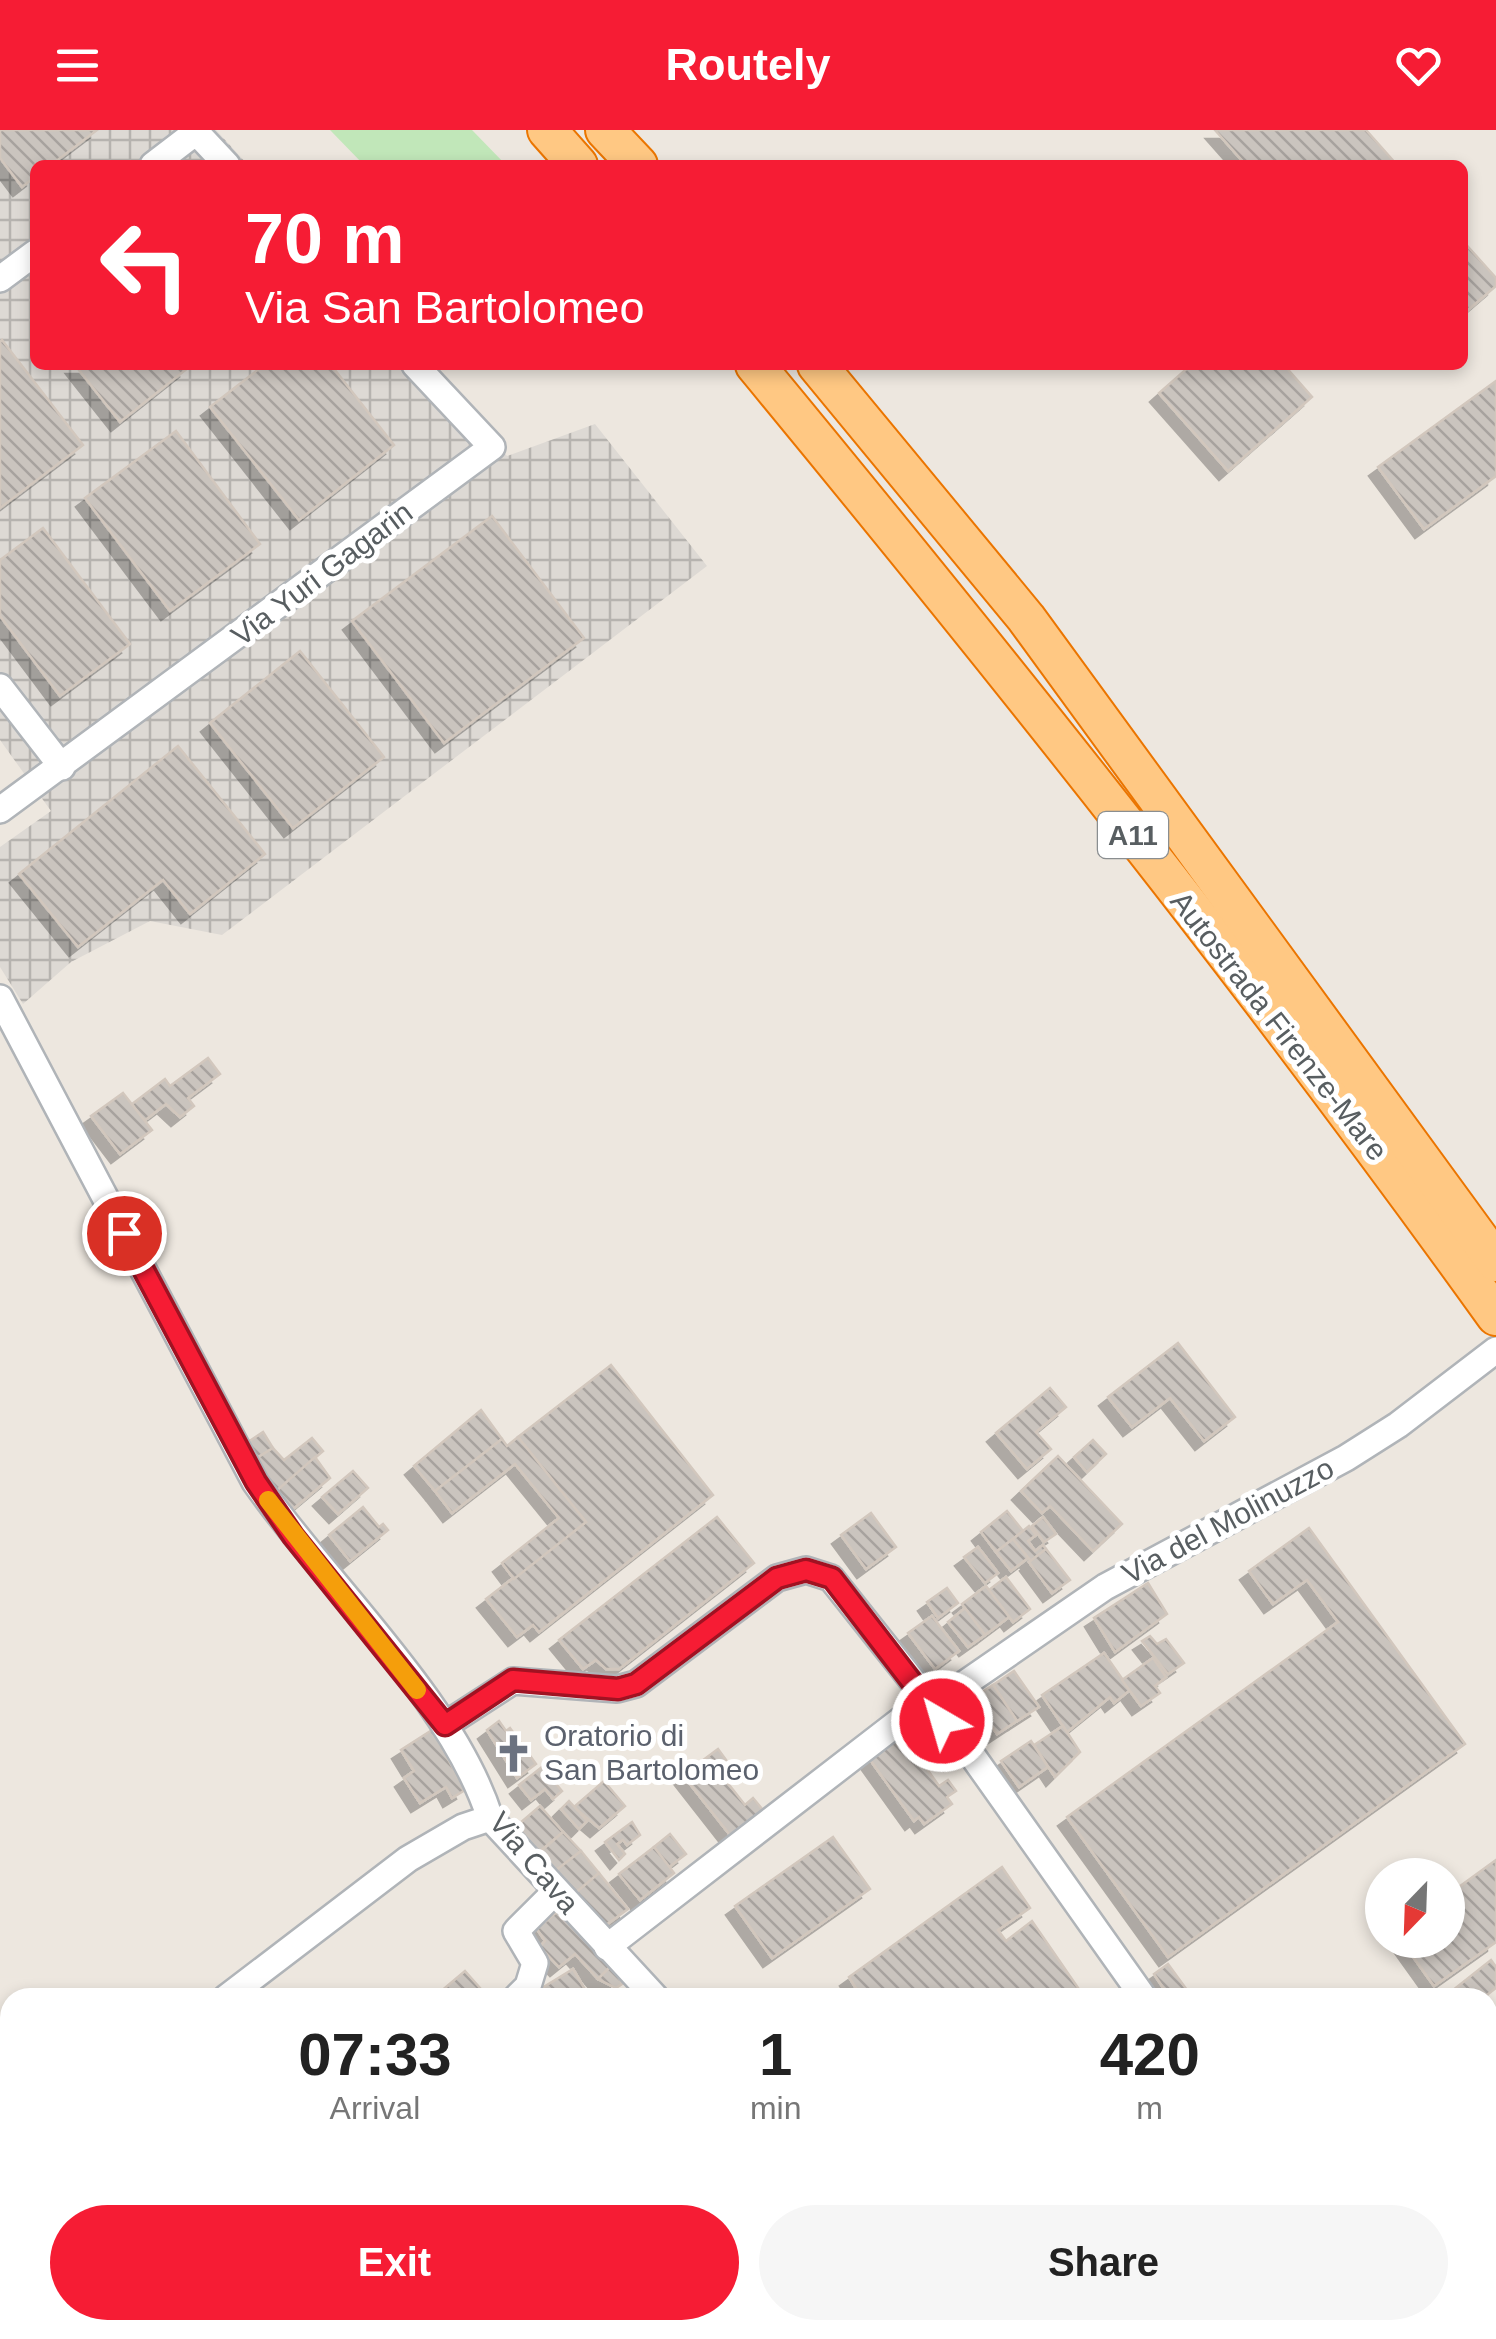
<!DOCTYPE html>
<html lang="en">
<head>
<meta charset="utf-8">
<style>
  body { margin:0; font-family:Arial,sans-serif; background:#f6f6f6; color:#222; height:100vh; display:flex; flex-direction:column; font-size:38px; white-space:nowrap }
  * { box-sizing:border-box; margin:0 }
  p { font-size:32px; color:#767676 }
  .icon { flex:none; width:55px; height:55px; fill:none; stroke:currentColor; stroke-width:2; stroke-linecap:round; stroke-linejoin:round }
  .map { position:relative; flex:1; overflow:hidden }
  .sheet { position:absolute; left:0px; top:1858px; width:1498px; height:352px; display:flex; flex-direction:column; background:#fff; border-radius:30px 30px 0 0; box-shadow:0 5px 15px #0003 }
  .sheet>* { flex:none }
  .top-card { position:absolute; left:30px; top:30px; width:1438px; height:210px; border-radius:15px; box-shadow:0 5px 15px #0003; background:#f61c34; color:#fff; overflow:hidden }
  .needle { width:65px; rotate:203deg }
  .buttons { position:absolute; left:1365px; top:1728px; display:grid; gap:20px }
  .buttons a { display:grid; place-items:center; width:100px; height:100px; border-radius:50%; background:#fff; box-shadow:0 5px 15px #0003; font-size:50px }
  .pin { position:absolute; display:grid; place-items:center; width:85px; height:85px; color:#fff; margin:-42px; border:5px solid #fff; border-radius:50%; box-shadow:0 2px 10px #0007 }
  .me { position:absolute; width:110px; margin:-55px; rotate:322deg; stroke-linejoin:round; filter:drop-shadow(0 0 8px #0008) }
  .turn { display:flex; align-items:center; gap:35px; height:210px; padding:0 50px; font-size:45px }
  .turn .icon { width:130px; height:130px; stroke-width:2.5 }
  .turn b { display:block; font-size:70px; line-height:85px }
  .eta { display:flex; justify-content:space-evenly; align-items:center; height:170px; text-align:center }
  .eta b { font-size:60px; font-weight:800; line-height:70px }
  .action { display:flex; gap:20px; margin-top:auto; padding:20px 50px }
  .action a { flex:1; height:115px; border-radius:60px; background:#f61c34; color:#fff; font-size:40px; font-weight:800; line-height:115px; text-align:center }
  .action a+a { background:#f6f6f6; color:#222 }
  header { display:flex; justify-content:space-between; align-items:center; height:130px; padding:0 50px; background:#f61c34; color:#fff; font-size:45px; font-weight:800 }
  .map>svg:first-child { display:block }
</style>
</head>
<body>
<header><svg class="icon" aria-label="menu" viewBox="0 0 24 24"><path d="M4 6h16M4 12h16M4 18h16"/></svg>Routely<svg class="icon" aria-label="heart" viewBox="0 0 24 24"><path d="M12 20l-8-8c-3-5 5-10 8-4 3-6 11-1 8 4z"/></svg></header>
<div class="map">
<svg width="1496" height="2209" viewBox="0 0 1496 2209">
  <defs>
    <pattern id="industrial-grid" width="8" height="8" patternUnits="userSpaceOnUse" patternTransform="scale(2.5)"><rect width="8" height="8" fill="#ddd9d4"/><path d="M0 4h8M4 0v8" fill="none" stroke="#b6b3af"/></pattern>
    <pattern id="building-back-hatch" width="6" height="6" patternUnits="userSpaceOnUse" patternTransform="scale(2.5)"><rect width="6" height="6" fill="#cac4be"/><path d="M-1 5l2 2M0 0l6 6M5-1l2 2" fill="none" stroke="#a7a29e"/></pattern>
    <filter id="shadow"><feDropShadow dx="-9" dy="9" stdDeviation="0" flood-color="#0004"/></filter>
  </defs>
  <rect width="100%" height="100%" fill="#ede7df"/>
  <polygon fill="url(#industrial-grid)" points="0,0 216,0 248,35 35,35 35,235 425,235 507,326 595,294 707,436 222,805 150,791 71,832 23,874 0,837 0,717 51,681 0,610"/>
  <polygon fill="#c1e7b9" points="330,0 472,0 506,35 364,35"/>
  <g fill="url(#building-back-hatch)" stroke="#d2c7bd" stroke-width="2.5" filter="url(#shadow)">
    <polygon points="0,0 97,0 51,35 35,35 35,47 22,57 0,28"/>
    <polygon points="1215,0 1366,0 1397,35 1246,35"/>
    <polygon points="1462,110 1496,148 1496,156 1462,185"/>
    <polygon points="2,210 83,315 0,378 0,212"/>
    <polygon points="75,235 185,235 188,238 120,292"/>
    <polygon points="264,235 331,235 394,315 299,390 210,277"/>
    <polygon points="1191,235 1284,235 1312,267 1228,341 1159,263"/>
    <polygon points="1496,251 1496,346 1424,399 1378,337"/>
    <polygon points="176,301 260,414 170,481 85,368"/>
    <polygon points="492,386 584,508 444,613 352,491"/>
    <polygon points="43,398 130,514 60,566 0,486 0,430"/>
    <polygon points="300,521 384,627 293,698 210,593"/>
    <polygon points="178,616 265,724 190,784 163,750 78,817 19,744"/>
    <polygon points="208,928 220,944 188,968 194,976 180,987 166,974 144,991 132,974 165,949 170,956"/>
    <polygon points="123,963 152,1000 120,1024 91,986"/>
    <polygon points="1178,1213 1235,1287 1204,1311 1170,1268 1132,1297 1108,1267"/>
    <polygon points="611,1235 713,1365 539,1502 533,1495 517,1507 486,1469 586,1392 518,1307"/>
    <polygon points="1050,1258 1066,1277 1036,1302 1051,1319 1027,1339 996,1303"/>
    <polygon points="481,1280 502,1309 435,1361 414,1336"/>
    <polygon points="263,1302 273,1318 252,1331 242,1316"/>
    <polygon points="518,1307 586,1392 514,1449 502,1433 559,1388 515,1334 452,1383 435,1361 502,1309 507,1316"/>
    <polygon points="312,1308 323,1321 274,1363 252,1331 273,1318 284,1330"/>
    <polygon points="1093,1310 1106,1324 1087,1342 1074,1327"/>
    <polygon points="1058,1326 1122,1394 1093,1421 1050,1376 1042,1383 1021,1361"/>
    <polygon points="315,1327 330,1348 287,1384 274,1363"/>
    <polygon points="353,1341 368,1358 338,1384 322,1367"/>
    <polygon points="363,1377 379,1397 383,1394 388,1400 350,1431 329,1405"/>
    <polygon points="1007,1381 1023,1401 996,1422 981,1402"/>
    <polygon points="871,1383 896,1417 866,1439 841,1405"/>
    <polygon points="717,1387 754,1433 619,1539 606,1539 596,1530 583,1539 559,1510"/>
    <polygon points="1043,1387 1056,1404 1044,1412 1032,1396"/>
    <polygon points="1029,1396 1036,1405 1028,1411 1035,1421 1043,1415 1046,1419 1031,1431 1013,1409"/>
    <polygon points="1309,1398 1465,1614 1168,1827 1067,1687 1338,1492 1307,1450 1273,1474 1249,1441"/>
    <polygon points="1013,1409 1028,1428 1011,1441 996,1422"/>
    <polygon points="978,1417 998,1443 985,1453 964,1427"/>
    <polygon points="1046,1419 1070,1450 1052,1463 1029,1432"/>
    <polygon points="1006,1447 1030,1479 1013,1492 989,1460"/>
    <polygon points="1148,1453 1167,1484 1115,1522 1094,1488"/>
    <polygon points="986,1456 1009,1487 985,1505 962,1474"/>
    <polygon points="947,1458 958,1473 938,1488 927,1472"/>
    <polygon points="965,1478 985,1505 968,1517 948,1492"/>
    <polygon points="932,1486 959,1521 935,1539 908,1503"/>
    <polygon points="1150,1506 1157,1514 1166,1509 1184,1533 1168,1544 1142,1511"/>
    <polygon points="1104,1523 1130,1560 1114,1573 1110,1567 1067,1602 1042,1565"/>
    <polygon points="1153,1528 1166,1547 1155,1556 1160,1563 1141,1576 1122,1550"/>
    <polygon points="1014,1541 1039,1577 1017,1591 993,1555"/>
    <polygon points="993,1555 1017,1591 997,1604 973,1568"/>
    <polygon points="499,1591 506,1601 510,1598 536,1634 517,1648 487,1600"/>
    <polygon points="1063,1596 1080,1622 1055,1647 1034,1615"/>
    <polygon points="432,1600 465,1660 452,1668 446,1657 420,1673 404,1648 414,1641 401,1620"/>
    <polygon points="894,1604 902,1616 908,1612 939,1656 948,1650 956,1661 947,1667 952,1674 924,1694 919,1687 914,1691 866,1624"/>
    <polygon points="1031,1611 1048,1637 1019,1657 1001,1631"/>
    <polygon points="718,1619 729,1634 719,1642 745,1675 753,1668 763,1680 730,1705 683,1645"/>
    <polygon points="542,1637 562,1661 553,1669 545,1659 531,1670 519,1655"/>
    <polygon points="604,1651 625,1676 599,1698 574,1677"/>
    <polygon points="569,1671 587,1691 579,1699 561,1679"/>
    <polygon points="540,1676 563,1702 534,1726 512,1700"/>
    <polygon points="632,1692 640,1705 627,1715 623,1710 617,1714 625,1724 619,1730 605,1712"/>
    <polygon points="563,1702 581,1721 555,1741 540,1722"/>
    <polygon points="670,1704 686,1724 669,1737 654,1717"/>
    <polygon points="833,1707 870,1759 772,1828 735,1776"/>
    <polygon points="654,1717 674,1743 640,1770 619,1744"/>
    <polygon points="581,1721 599,1743 573,1765 555,1741"/>
    <polygon points="1496,1730 1496,1812 1434,1856 1401,1810 1448,1810 1448,1765"/>
    <polygon points="1002,1737 1030,1778 998,1800 1006,1811 1032,1791 1085,1868 862,1868 849,1847"/>
    <polygon points="599,1743 628,1779 599,1800 573,1765"/>
    <polygon points="560,1779 612,1835 598,1849 575,1824 559,1837 540,1817 545,1811 537,1799"/>
    <polygon points="1491,1830 1496,1837 1496,1858 1483,1868 1443,1868"/>
    <polygon points="1168,1834 1187,1860 1177,1868 1170,1868 1154,1844"/>
    <polygon points="612,1835 622,1854 616,1858 598,1849"/>
    <polygon points="573,1839 590,1868 537,1868 534,1863"/>
    <polygon points="465,1841 488,1867 433,1868"/>
    <polygon points="1488,1897 1496,1907 1496,1940 1491,1944"/>
    <polygon points="10,2028 10,2071 0,2055 0,2035"/>
    <polygon points="1496,2175 1496,2209 1454,2209 1465,2200 1488,2200 1488,2182"/>
    <polygon points="738,2200 809,2200 814,2209 725,2209"/>
    <polygon points="1002,2200 1262,2200 1251,2209 991,2209"/>
  </g>
  <g fill="none" stroke-linecap="round" stroke-linejoin="round">
    <defs>
      <g id="minor">
        <polyline points="153,35 196,2 227,35"/>
        <polyline points="0,149 35,123"/>
        <polyline points="0,557 62,637"/>
        <polyline points="0,680 492,317 415,235"/>
        <path d="M0 868 255 1352C327 1455 453 1571 490 1688L656 1868"/>
        <polyline points="445,1595 513,1551 617,1559 636,1554 777,1448 806,1440 831,1448 974,1628 1144,1868"/>
        <polyline points="957,1607 950,1572 957,1559 1105,1457 1346,1328 1398,1295 1496,1220"/>
        <polyline points="607,1817 901,1590 928,1575"/>
        <polyline points="226,1868 408,1729 463,1697 490,1688"/>
        <polyline points="516,1868 528,1856 535,1833 516,1801 556,1761"/>
        <polyline points="0,1972 10,1977"/>
        <polyline points="1488,2018 1496,2009"/>
        <polyline points="1488,2065 1496,2059"/>
        <polyline points="887,2200 893,2209"/>
        <polyline points="1377,2200 1385,2209"/>
        <polyline points="1273,2209 1284,2200"/>
      </g>
      <g id="highway">
        <polyline points="547,0 578,35"/>
        <polyline points="605,0 638,35"/>
        <path d="M755 235C1011 545 1262 860 1496 1186"/>
        <polyline points="817,235 1026,488 1496,1132"/>
      </g>
    </defs>
    <use href="#minor" stroke="#b0b4b8" stroke-width="30"/>
    <use href="#highway" stroke="#eb7500" stroke-width="42"/>
    <use href="#minor" stroke="#fff" stroke-width="25"/>
    <use href="#highway" stroke="#ffc883" stroke-width="38"/>
  </g>
  <g fill="none" stroke-linecap="round" stroke-linejoin="round">
    <defs>
      <polyline id="route" points="124,1103 256,1352 293,1406 445,1595 513,1550 618,1559 636,1554 777,1448 806,1440 832,1448 942,1591"/>
    </defs>
    <use href="#route" stroke="#a01222" stroke-width="25"/>
    <use href="#route" stroke="#f61c34" stroke-width="18"/>
    <polyline stroke="#f59e0b" stroke-width="18" points="268,1370 417,1560"/>
  </g>
  <defs>
    <symbol id="church-bare" viewBox="-9 -9 18 18"><path d="M-1.2-6h2.4v3.5h3.3v2.4h-3.3V6h-2.4V-.1h-3.3v-2.4h3.3Z" fill="#6b7280" stroke="#fff" stroke-width="2.5" paint-order="stroke"/></symbol>
  </defs>
  <g fill-rule="evenodd">
    <use href="#church-bare" x="486" y="1596" width="55" height="55"/>
  </g>
  <g text-anchor="middle" stroke-width="10" stroke-linejoin="round" paint-order="stroke">
    <rect fill="#fff" stroke="#8a8e90" stroke-width="2.5" x="1098" y="682" width="70" height="46" rx="8"/>
    <g font-size="28" font-weight="bold" fill="#585e61">
      <text x="1133" y="715">A11</text>
    </g>
    <g font-size="30" fill="#585e61" stroke="#fff">
      <text transform="translate(322 444) rotate(-37)" y="10">Via Yuri Gagarin</text>
      <text transform="translate(1279 896) rotate(52)" y="10">Autostrada Firenze-Mare</text>
      <text transform="translate(1228 1391) rotate(-28)" y="10">Via del Molinuzzo</text>
      <text transform="translate(534 1733) rotate(50)" y="10">Via Cava</text>
    </g>
    <g font-size="30" fill="#5b616d" stroke="#fff" text-anchor="start">
      <text x="544" y="1616">Oratorio di<tspan x="544" dy="34">San Bartolomeo</tspan></text>
    </g>
  </g>
</svg>
<div class="buttons">
<a><svg class="needle" viewBox="-14 -14 28 28"><path d="M0-13l5 13h-10z" fill="#e53935"/><path d="M0 13l5-13h-10z" fill="#767676"/></svg></a>
</div>
<div class="pin" style="left:124px;top:1103px;background:#d93025"><svg class="icon" aria-label="arrive" viewBox="0 0 24 24"><path d="M6 21V4h12l-3 4 3 4H6"/></svg></div>
<svg class="me" style="left:942px;top:1591px" viewBox="-20 -20 40 40"><circle r="17" fill="#f61c34" stroke="#fff" stroke-width="3"/><path d="M0-11L8 9 0 5-8 9z" fill="#fff"/></svg>
<div class="top-card">
<div class="turn"><svg class="icon" aria-label="left" viewBox="0 0 24 24"><path d="M17 20v-9H6M10 6l-5 5 5 5"/></svg><div><b>70 m</b>Via San Bartolomeo</div></div>
</div>
<section class="sheet">
<div class="eta">
<div><b>07:33</b><p>Arrival</p></div>
<div><b>1</b><p>min</p></div>
<div><b>420</b><p>m</p></div>
</div>
<div class="action"><a>Exit</a><a>Share</a></div>
</section>
</div>
</body>
</html>
